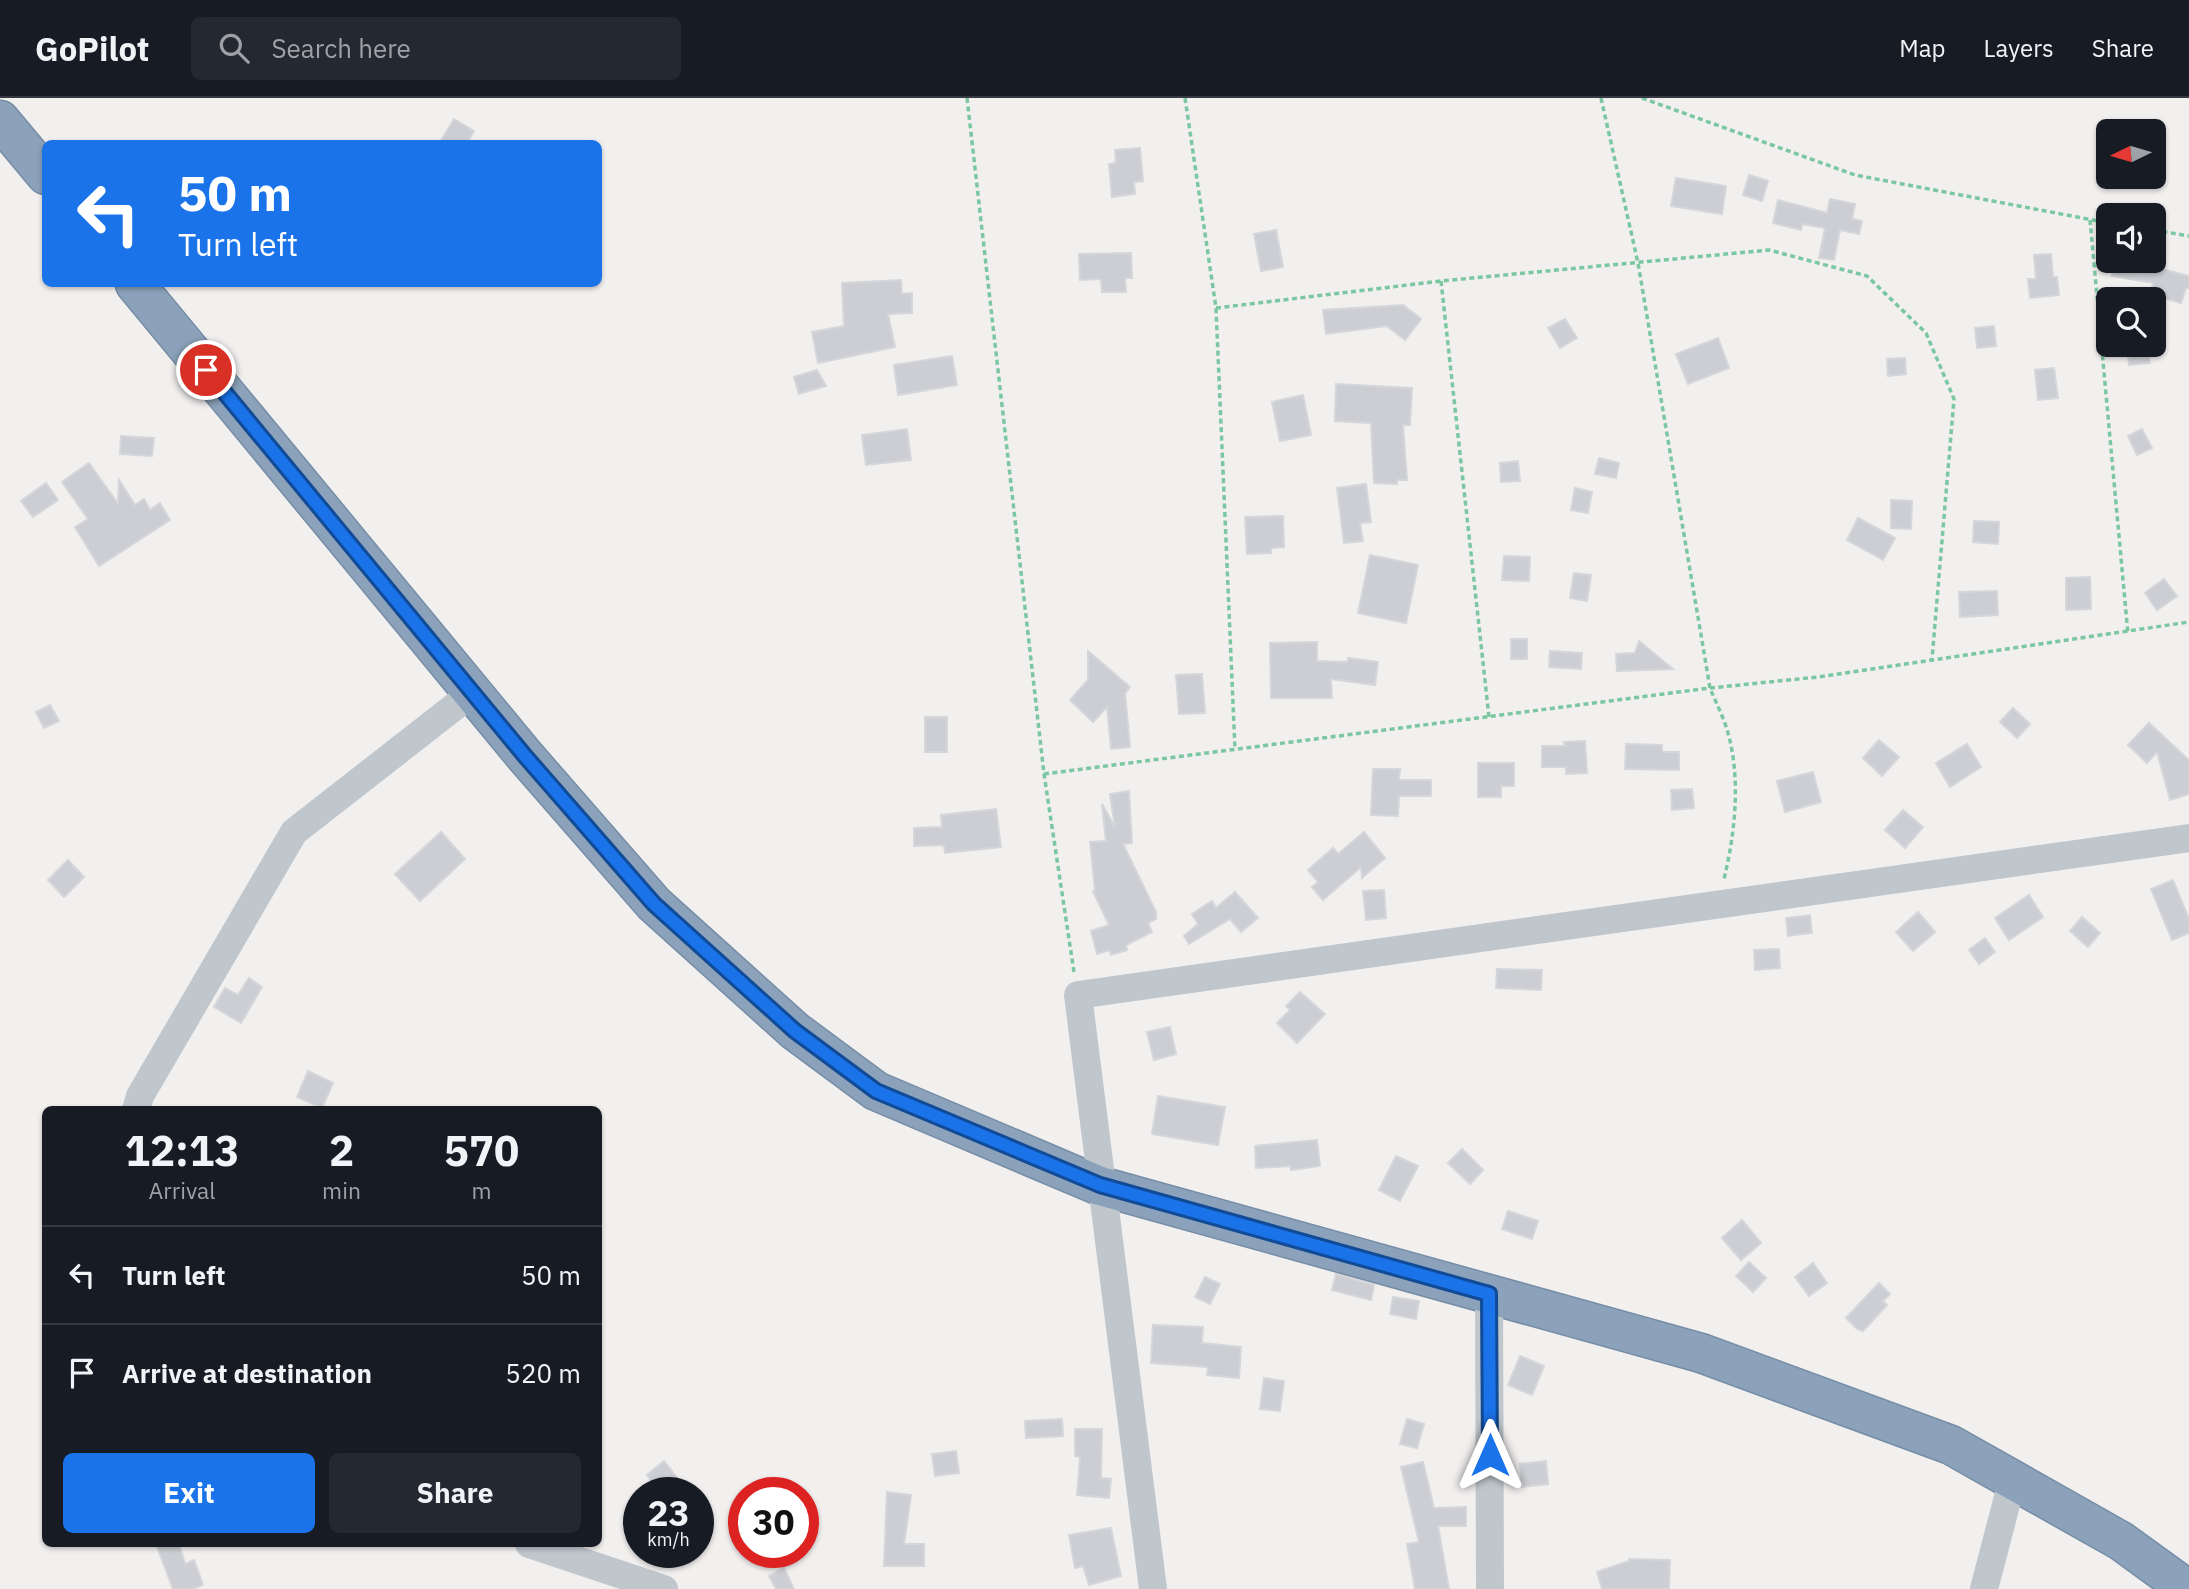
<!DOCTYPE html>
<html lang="en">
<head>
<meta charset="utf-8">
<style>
  body { margin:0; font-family:"IBM Plex Sans",sans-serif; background:#242831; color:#f1f3f6; height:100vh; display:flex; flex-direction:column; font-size:26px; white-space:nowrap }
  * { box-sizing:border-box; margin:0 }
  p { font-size:23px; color:#9ea1a6 }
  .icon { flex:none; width:38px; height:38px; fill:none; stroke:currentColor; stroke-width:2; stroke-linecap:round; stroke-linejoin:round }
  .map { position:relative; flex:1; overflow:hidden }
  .drawer { position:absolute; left:42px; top:1008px; width:560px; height:441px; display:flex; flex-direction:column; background:#171b24; border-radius:10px; box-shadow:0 2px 5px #0004 }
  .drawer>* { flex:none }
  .banner { position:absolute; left:42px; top:42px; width:560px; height:147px; border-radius:10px; box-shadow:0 2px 5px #0004; background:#1a73e8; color:#fff; overflow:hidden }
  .needle { width:46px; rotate:265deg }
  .buttons { position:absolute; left:2096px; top:21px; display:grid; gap:14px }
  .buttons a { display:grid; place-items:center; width:70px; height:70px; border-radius:10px; background:#171b24; box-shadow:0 2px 5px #0004; font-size:35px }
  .speed { position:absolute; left:623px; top:1379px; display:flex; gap:14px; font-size:35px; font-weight:700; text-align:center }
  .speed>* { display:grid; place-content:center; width:91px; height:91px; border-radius:50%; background:#171b24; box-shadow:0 2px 5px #0004; line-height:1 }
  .speed small { font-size:18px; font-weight:400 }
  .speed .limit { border:10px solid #d22; background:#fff; color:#111 }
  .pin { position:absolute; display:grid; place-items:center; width:60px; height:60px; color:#fff; margin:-30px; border:4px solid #fff; border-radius:50%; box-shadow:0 2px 7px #0007 }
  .me { position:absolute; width:77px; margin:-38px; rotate:0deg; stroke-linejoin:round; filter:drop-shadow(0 0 5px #0008) }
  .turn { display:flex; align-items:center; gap:24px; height:147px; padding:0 21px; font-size:32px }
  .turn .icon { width:91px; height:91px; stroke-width:2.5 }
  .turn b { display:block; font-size:49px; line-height:60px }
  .eta { display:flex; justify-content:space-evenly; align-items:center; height:119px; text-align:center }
  .eta b { font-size:42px; font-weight:700; line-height:49px }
  .cta { display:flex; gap:14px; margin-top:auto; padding:14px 21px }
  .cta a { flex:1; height:80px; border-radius:10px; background:#1a73e8; color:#fff; font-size:28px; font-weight:700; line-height:80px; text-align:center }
  .cta a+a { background:#242831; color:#f1f3f6 }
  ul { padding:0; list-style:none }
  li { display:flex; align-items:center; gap:21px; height:98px; padding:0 21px; border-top:2px solid #363941 }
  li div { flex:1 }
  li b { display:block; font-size:26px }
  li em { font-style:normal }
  header { display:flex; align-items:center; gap:42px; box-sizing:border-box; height:98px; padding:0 35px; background:#171b24; border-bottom:2px solid #363941 }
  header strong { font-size:33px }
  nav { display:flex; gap:38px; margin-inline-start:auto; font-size:24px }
  .search { width:490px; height:63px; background:#242831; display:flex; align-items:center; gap:18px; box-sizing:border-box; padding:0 24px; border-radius:10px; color:#9ea1a6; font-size:26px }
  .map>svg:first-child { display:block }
</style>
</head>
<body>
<header>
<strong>GoPilot</strong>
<div class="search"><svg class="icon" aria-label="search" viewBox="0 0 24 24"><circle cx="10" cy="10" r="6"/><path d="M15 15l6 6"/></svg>Search here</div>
<nav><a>Map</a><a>Layers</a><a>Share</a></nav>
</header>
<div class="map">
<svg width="2189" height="1491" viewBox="0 0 2189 1491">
  <rect width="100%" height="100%" fill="#f2efef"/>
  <g fill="#ccced3" stroke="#d4d6da" stroke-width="2">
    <polygon points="454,21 474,33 466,46 439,46"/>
    <polygon points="1140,50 1143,83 1134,84 1135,96 1112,99 1109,66 1116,65 1115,52"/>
    <polygon points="1749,77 1768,83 1762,103 1743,97"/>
    <polygon points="1676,80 1726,88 1722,116 1671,108"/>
    <polygon points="1830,101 1855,106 1852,121 1862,123 1859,136 1840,132 1834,162 1819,160 1825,130 1802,126 1801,132 1773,125 1778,102 1827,115"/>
    <polygon points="1276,132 1283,169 1261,173 1254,136"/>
    <polygon points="1131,155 1132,180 1125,180 1126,194 1102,194 1101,181 1080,182 1079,156"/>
    <polygon points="2051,156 2053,179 2057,179 2059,197 2030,200 2028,181 2036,181 2034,157"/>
    <polygon points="2114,163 2132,163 2189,178 2189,190 2186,190 2181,205 2150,196 2153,185 2112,178"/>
    <polygon points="901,182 902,196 912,195 912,215 888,216 895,249 818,265 812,234 844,228 842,185"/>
    <polygon points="1403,207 1421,221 1405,242 1387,228 1326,236 1323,212"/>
    <polygon points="1565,221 1577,240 1560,250 1548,230"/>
    <polygon points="1994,228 1996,248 1977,250 1975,230"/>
    <polygon points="1718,240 1729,270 1688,286 1676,256"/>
    <polygon points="2127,247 2148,247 2150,265 2129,267"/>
    <polygon points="952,258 957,287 898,297 894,267"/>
    <polygon points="1905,260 1906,276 1888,278 1887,261"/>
    <polygon points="2054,270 2058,300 2038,302 2035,272"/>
    <polygon points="817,272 826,288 799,296 794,279"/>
    <polygon points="1336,286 1412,290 1410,327 1403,327 1407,382 1397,382 1397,386 1374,385 1371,325 1335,323"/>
    <polygon points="1303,297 1311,337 1280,343 1272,304"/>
    <polygon points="907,331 911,362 866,367 862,337"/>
    <polygon points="2142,331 2152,350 2137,357 2128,338"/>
    <polygon points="121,338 154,340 152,358 120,356"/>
    <polygon points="1599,360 1619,365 1616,380 1595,376"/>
    <polygon points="1518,363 1520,383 1501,384 1500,365"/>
    <polygon points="89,365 118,406 119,382 135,407 144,401 150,412 160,405 170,422 99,468 75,429 88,421 62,384"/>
    <polygon points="46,385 58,402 33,419 21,403"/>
    <polygon points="1366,386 1371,424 1360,425 1363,443 1344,445 1337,390"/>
    <polygon points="1575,390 1592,394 1588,415 1571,412"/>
    <polygon points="1891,402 1912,403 1911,431 1891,430"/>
    <polygon points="1283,418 1284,449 1271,450 1271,455 1247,456 1245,419"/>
    <polygon points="1858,420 1895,440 1883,462 1847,442"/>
    <polygon points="1974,423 1999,424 1998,446 1973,444"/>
    <polygon points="1370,457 1418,467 1406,525 1358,515"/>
    <polygon points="1504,458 1530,459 1529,483 1502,482"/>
    <polygon points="1574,475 1591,477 1587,503 1570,500"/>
    <polygon points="2090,479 2091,511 2066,512 2066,480"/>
    <polygon points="2164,481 2177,498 2157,512 2145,495"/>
    <polygon points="1997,493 1998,517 1960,519 1959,494"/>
    <rect x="1511" y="541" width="16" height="20"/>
    <polygon points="1639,543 1673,571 1617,573 1616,556 1635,555"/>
    <polygon points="1317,544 1317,563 1348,564 1348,560 1378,564 1375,587 1331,581 1332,600 1271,600 1270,545"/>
    <polygon points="1088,553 1130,589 1125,595 1130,649 1111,651 1107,609 1093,624 1070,602 1088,582"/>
    <polygon points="1550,553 1582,555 1581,571 1549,569"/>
    <polygon points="1202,576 1205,615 1179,616 1176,577"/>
    <polygon points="50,607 59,623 44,630 36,614"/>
    <polygon points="2013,610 2030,626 2017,640 2000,624"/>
    <rect x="925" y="619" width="22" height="35"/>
    <polygon points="2149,625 2189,662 2189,696 2170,702 2157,654 2147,665 2128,647"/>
    <polygon points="1879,642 1899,659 1882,678 1863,660"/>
    <polygon points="1585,643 1587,675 1566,676 1566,669 1542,669 1542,648 1565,648 1564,644"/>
    <polygon points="1626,646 1662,647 1662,654 1679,654 1679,672 1625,671"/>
    <polygon points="1967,646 1981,669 1950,689 1936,665"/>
    <polygon points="1478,665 1514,665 1514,688 1501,688 1501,699 1478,699"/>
    <polygon points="1373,671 1400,671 1399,682 1431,682 1431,698 1399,698 1398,718 1371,717"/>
    <polygon points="1813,674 1821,704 1785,714 1777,683"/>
    <polygon points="1692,691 1694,710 1672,712 1671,692"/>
    <polygon points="1129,693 1132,745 1123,746 1156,814 1156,821 1148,825 1152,834 1126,847 1127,852 1111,857 1110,852 1097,856 1091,833 1109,827 1093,793 1095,792 1090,744 1106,743 1102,706 1115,729 1110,696"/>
    <polygon points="996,711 1001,749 945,755 944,747 914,748 914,730 942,729 941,717"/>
    <polygon points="1903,712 1923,729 1905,750 1885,732"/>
    <polygon points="441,734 465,761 420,803 395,776"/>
    <polygon points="1364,734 1385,760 1362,780 1361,769 1323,802 1312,789 1318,784 1308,772 1333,750 1338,756"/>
    <polygon points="68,762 84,779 64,799 48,782"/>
    <polygon points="2173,782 2189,821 2189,835 2172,842 2151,791"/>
    <polygon points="1384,792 1386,820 1366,822 1363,793"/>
    <polygon points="1235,794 1258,820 1241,834 1230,821 1189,846 1184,838 1198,826 1192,816 1212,803 1216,810"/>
    <polygon points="2029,797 2043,819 2009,842 1995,820"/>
    <polygon points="1918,814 1935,834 1913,853 1896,834"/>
    <polygon points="1810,817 1812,835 1788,838 1786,820"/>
    <polygon points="2082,819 2100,835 2088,849 2070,833"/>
    <polygon points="1985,840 1995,854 1979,866 1969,852"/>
    <polygon points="1779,851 1780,870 1755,872 1754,852"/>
    <polygon points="1497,871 1542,872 1541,892 1496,890"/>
    <polygon points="249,880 262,889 241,925 214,909 225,890 238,897"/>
    <polygon points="1300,894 1325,916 1297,945 1277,925 1290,912 1286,908"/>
    <polygon points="1170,929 1176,956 1154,962 1147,934"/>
    <polygon points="308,973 333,985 322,1010 297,999"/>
    <polygon points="1158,998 1225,1009 1218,1047 1152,1036"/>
    <polygon points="1317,1042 1320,1068 1291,1072 1291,1068 1256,1070 1255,1048"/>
    <polygon points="1462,1051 1483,1072 1470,1086 1448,1065"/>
    <polygon points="1396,1058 1418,1068 1400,1103 1379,1092"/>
    <polygon points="1508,1113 1538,1123 1532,1141 1502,1131"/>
    <polygon points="1742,1122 1761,1145 1741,1162 1722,1140"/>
    <polygon points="1749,1164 1766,1180 1753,1194 1736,1178"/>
    <polygon points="1813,1165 1827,1185 1809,1198 1795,1179"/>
    <polygon points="1336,1176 1374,1187 1371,1202 1332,1192"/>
    <polygon points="1205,1179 1220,1186 1210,1206 1195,1199"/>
    <polygon points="1879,1185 1890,1196 1883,1203 1887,1207 1863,1233 1857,1231 1846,1220"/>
    <polygon points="1393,1199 1419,1203 1416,1221 1390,1216"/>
    <polygon points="1153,1227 1203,1229 1202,1245 1241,1249 1239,1280 1207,1277 1208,1269 1151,1265"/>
    <polygon points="1520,1258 1544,1268 1532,1297 1508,1287"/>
    <polygon points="1264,1280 1284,1283 1280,1313 1260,1311"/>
    <polygon points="1062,1321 1063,1338 1026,1340 1025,1323"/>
    <polygon points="1407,1321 1424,1326 1417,1350 1400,1346"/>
    <polygon points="1075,1331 1102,1331 1101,1380 1111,1381 1109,1400 1077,1397 1080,1359 1075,1358"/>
    <polygon points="956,1353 959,1375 935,1378 932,1356"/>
    <polygon points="664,1363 689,1395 661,1395 647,1377"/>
    <polygon points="1546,1363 1548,1386 1522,1389 1520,1366"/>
    <polygon points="1423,1364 1434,1410 1466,1409 1466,1428 1438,1428 1449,1491 1415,1491 1407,1446 1419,1444 1401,1369"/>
    <polygon points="887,1394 911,1397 904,1446 924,1446 924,1468 884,1468"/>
    <polygon points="1111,1430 1121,1478 1089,1487 1083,1468 1075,1470 1069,1437"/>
    <polygon points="156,1446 179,1446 185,1466 194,1462 203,1487 192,1491 173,1491"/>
    <polygon points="1629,1461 1670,1462 1669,1491 1602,1491 1597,1474 1629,1463"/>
    <polygon points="784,1470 794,1491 776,1491 769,1478"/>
  </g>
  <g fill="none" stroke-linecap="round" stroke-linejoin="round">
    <defs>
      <g id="highway">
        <polyline points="0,22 46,77"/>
        <polyline points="135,186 525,658 654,806 795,933 876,993 1100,1088 1701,1255 1951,1347 2121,1443 2187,1491"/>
      </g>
    </defs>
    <use href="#highway" stroke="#768da6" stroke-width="41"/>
    <g stroke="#7bc7a1" stroke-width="3.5" stroke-dasharray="5 3.5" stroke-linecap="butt">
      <polyline points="967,0 1044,676 1074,874"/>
      <polyline points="1185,0 1216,210 1235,652"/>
      <path d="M1601 0 1638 165 1710 590C1716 605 1724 620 1728 635 1741 681 1735 736 1724 781"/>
      <polyline points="1642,0 1855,77 2109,125"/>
      <polyline points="2090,122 2128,536"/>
      <polyline points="2154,132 2189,138"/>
      <polyline points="1441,183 1489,619"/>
      <polyline points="1216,210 1441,183 1769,152 1867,178 1926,235 1954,301 1932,561"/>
      <polyline points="1044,676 1710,590 1818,579 2189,524"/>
    </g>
    <g stroke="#bfc7cd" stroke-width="28">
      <polyline points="136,1012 140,998 294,734 472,595"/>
      <polyline points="1489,1196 1490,1491"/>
      <polyline points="529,1446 664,1491"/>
      <polyline points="1153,1491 1078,897 2189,740"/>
      <polyline points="1984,1491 2013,1380"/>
    </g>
    <use href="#highway" stroke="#8ba2ba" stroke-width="38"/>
  </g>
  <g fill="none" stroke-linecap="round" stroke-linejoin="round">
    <defs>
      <polyline id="route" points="206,272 525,658 654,806 795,933 876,993 1100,1087 1489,1196 1490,1357"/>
    </defs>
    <use href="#route" stroke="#114b97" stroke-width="18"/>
    <use href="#route" stroke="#1a73e8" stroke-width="12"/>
  </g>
</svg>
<div class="buttons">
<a><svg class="needle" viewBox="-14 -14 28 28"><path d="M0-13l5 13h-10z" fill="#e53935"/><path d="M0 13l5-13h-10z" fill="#9ea1a6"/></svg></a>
<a><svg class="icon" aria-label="sound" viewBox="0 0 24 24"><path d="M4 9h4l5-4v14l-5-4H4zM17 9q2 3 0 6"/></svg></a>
<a><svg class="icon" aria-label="search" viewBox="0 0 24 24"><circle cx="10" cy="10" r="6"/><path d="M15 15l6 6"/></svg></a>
</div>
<div class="speed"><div>23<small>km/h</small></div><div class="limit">30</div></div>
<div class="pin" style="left:206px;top:272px;background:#d93025"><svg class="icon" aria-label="arrive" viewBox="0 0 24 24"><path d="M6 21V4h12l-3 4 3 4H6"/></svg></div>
<svg class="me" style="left:1490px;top:1357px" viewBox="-20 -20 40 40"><path d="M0-17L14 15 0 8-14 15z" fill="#1a73e8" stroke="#fff" stroke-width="4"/></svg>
<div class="banner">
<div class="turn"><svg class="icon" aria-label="left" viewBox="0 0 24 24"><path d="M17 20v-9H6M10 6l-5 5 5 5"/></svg><div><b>50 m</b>Turn left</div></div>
</div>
<section class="drawer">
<div class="eta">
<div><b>12:13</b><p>Arrival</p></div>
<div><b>2</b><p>min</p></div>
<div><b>570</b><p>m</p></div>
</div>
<ul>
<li><svg class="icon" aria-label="left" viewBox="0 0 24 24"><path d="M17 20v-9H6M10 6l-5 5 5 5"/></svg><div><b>Turn left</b></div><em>50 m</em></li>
<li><svg class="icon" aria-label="arrive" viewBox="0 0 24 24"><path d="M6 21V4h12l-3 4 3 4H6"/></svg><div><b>Arrive at destination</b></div><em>520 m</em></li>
</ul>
<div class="cta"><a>Exit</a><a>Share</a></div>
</section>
</div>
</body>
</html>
